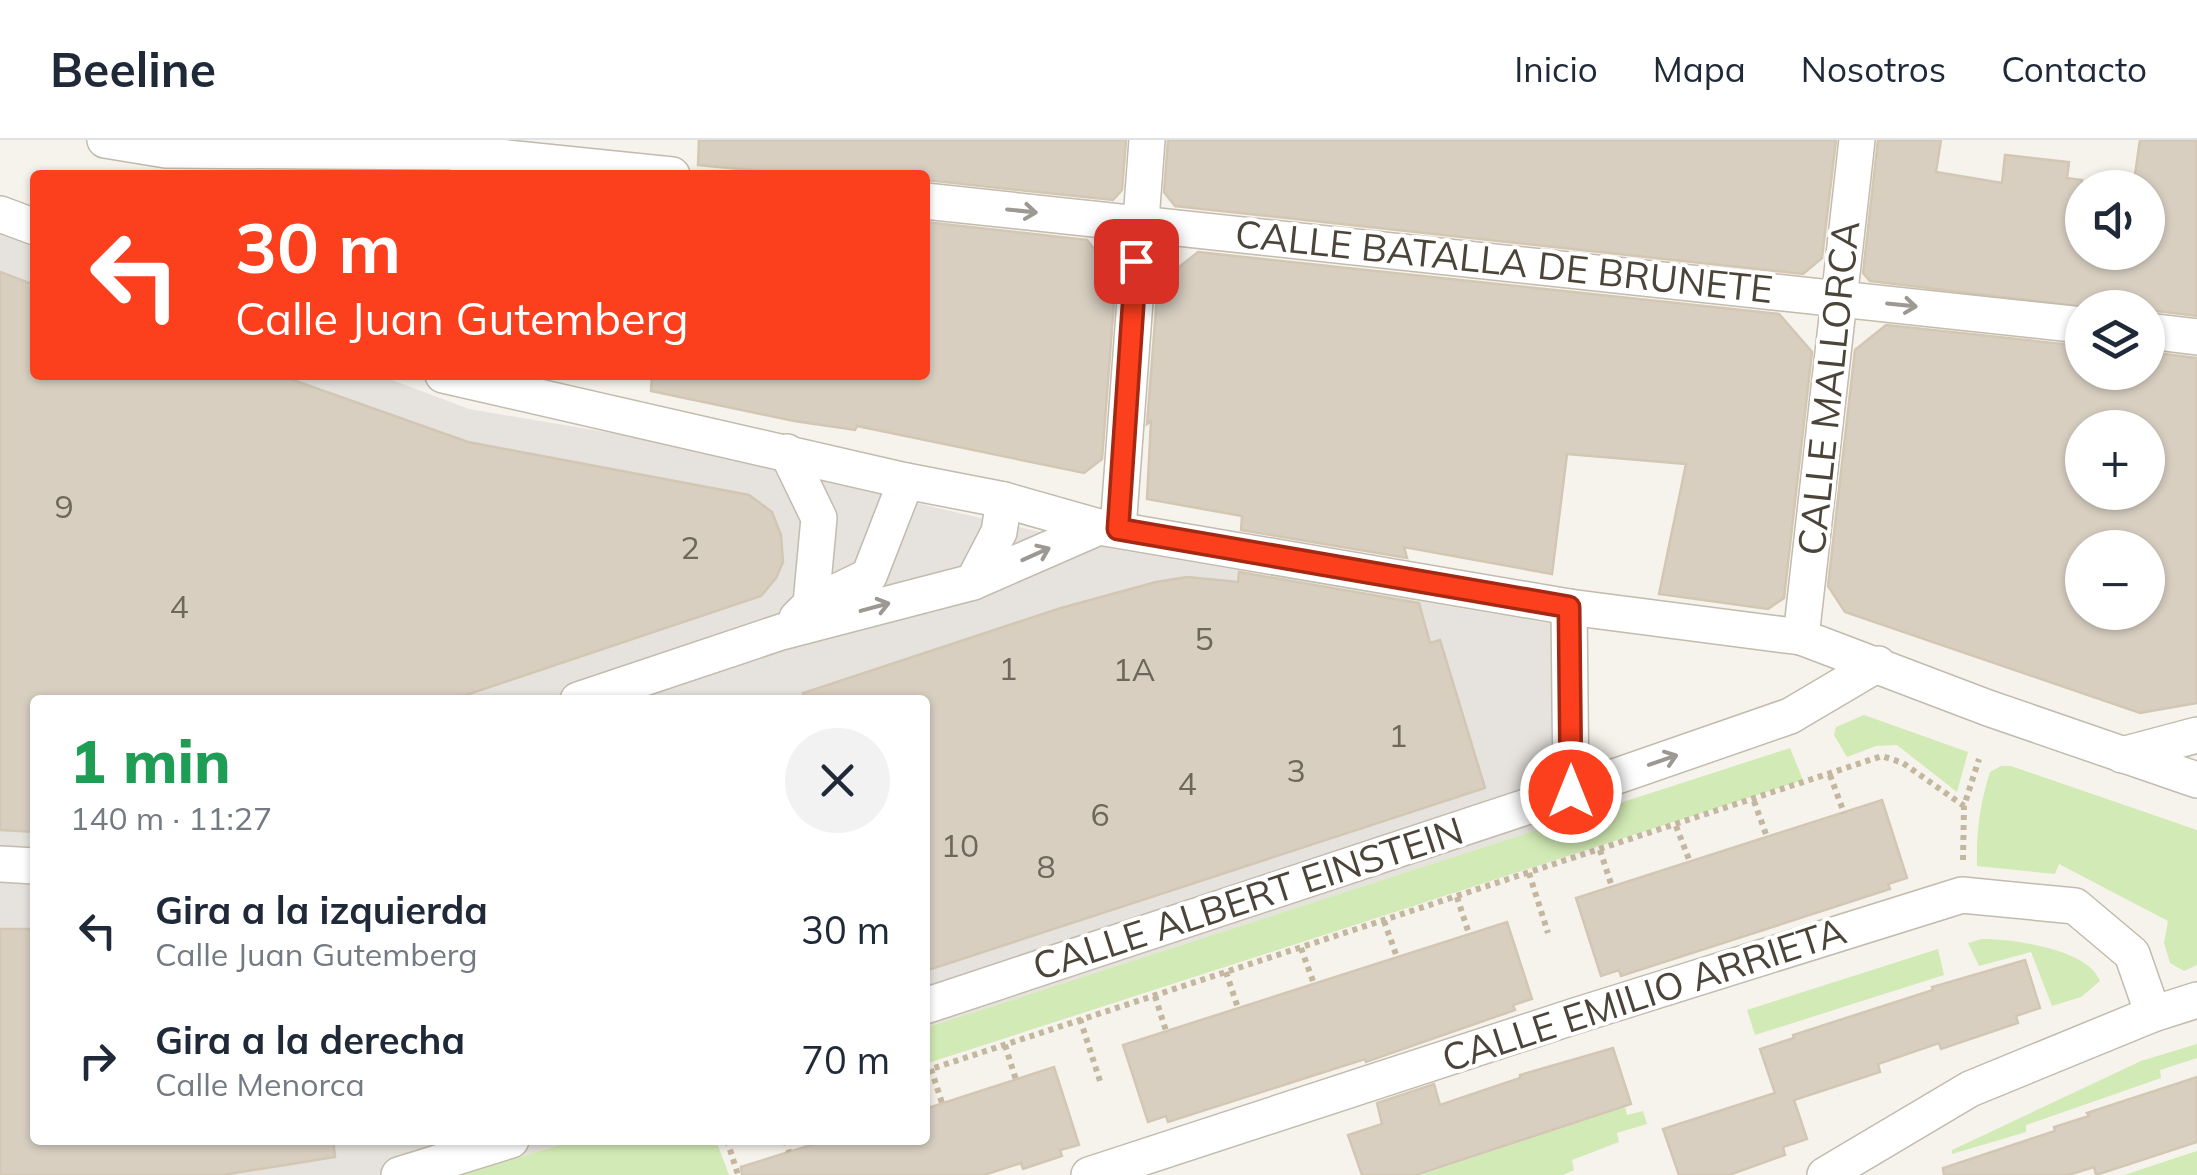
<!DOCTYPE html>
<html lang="es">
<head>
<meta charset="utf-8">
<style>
  body { margin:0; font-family:Mulish,sans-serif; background:#f2f2f3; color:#1f2937; height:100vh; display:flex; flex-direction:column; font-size:38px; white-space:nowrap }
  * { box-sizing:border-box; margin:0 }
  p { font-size:32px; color:#747a83 }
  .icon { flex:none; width:55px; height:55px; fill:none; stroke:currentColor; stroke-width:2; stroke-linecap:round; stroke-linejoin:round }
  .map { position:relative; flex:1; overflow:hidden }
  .side { position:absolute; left:30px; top:555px; width:900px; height:450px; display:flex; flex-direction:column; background:#fff; border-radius:10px; box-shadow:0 2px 8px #0004 }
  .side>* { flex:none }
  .top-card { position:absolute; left:30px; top:30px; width:900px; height:210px; border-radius:10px; box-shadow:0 2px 8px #0004; background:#fc3f1d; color:#fff; overflow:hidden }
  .tools { position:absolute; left:2065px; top:30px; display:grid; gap:20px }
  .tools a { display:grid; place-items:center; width:100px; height:100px; border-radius:50%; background:#fff; box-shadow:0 2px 8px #0004; font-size:50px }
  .pin { position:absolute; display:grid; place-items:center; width:85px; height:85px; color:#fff; margin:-42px; border-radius:20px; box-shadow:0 5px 15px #0006 }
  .me { position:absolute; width:110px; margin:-55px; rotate:0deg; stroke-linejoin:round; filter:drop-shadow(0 0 8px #0008) }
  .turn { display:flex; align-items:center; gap:35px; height:210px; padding:0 40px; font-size:45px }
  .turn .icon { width:130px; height:130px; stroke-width:2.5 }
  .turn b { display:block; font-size:70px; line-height:85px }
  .round { display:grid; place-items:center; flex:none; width:105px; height:105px; border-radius:52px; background:#f2f2f3 }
  .headline { display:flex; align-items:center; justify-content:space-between; height:170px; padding:0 40px }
  h1 { font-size:60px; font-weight:800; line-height:75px; color:#1e9e55 }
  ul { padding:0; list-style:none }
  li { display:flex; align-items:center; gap:30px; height:130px; padding:0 40px }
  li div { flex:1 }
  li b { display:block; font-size:38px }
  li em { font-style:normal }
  header { display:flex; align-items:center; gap:60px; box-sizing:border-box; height:140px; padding:0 50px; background:#fff; border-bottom:2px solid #e0e1e3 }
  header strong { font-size:48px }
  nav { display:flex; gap:55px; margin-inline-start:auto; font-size:35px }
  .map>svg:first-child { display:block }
</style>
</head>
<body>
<header>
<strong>Beeline</strong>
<nav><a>Inicio</a><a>Mapa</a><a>Nosotros</a><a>Contacto</a></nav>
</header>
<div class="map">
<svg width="2197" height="1035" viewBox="0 0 2197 1035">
  <rect width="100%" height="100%" fill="#f6f3ec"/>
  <polygon fill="#e6e2dd" points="0,92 35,105 35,235 379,235 469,269 629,296 1113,409 1554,484 1549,686 925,888 925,560 35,560 35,1000 575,1000 462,1035 0,1035"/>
  <g fill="#d2eab5">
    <polygon points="1864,575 1968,612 1957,652 1897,605 1876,606 1847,617 1834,595 1836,587"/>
    <polygon points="1790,608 1803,640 925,924 925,888"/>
    <path d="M2001 626H2011L2197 690V825L2184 831 2170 823 2164 803 2168 781 2059 724 2055 734 1977 726C1976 693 1980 663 1990 632Z"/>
    <path d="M1982 799C2013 799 2088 809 2100 841L2081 857 2052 866 2031 812 1979 826 1968 803Z"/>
    <polygon points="1938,809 1944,835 1755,895 1747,870"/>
    <polygon points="2197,904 2197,918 2160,930 2161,938 2026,985 2026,992 1952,1014 1952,1010 2141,921"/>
    <polygon points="1625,967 1627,975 1643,971 1647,984 1617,993 1619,1002 1572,1020 1574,1030 1563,1035 1421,1035"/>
    <polygon points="575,1000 716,1000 729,1035 462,1035"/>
    <polygon points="2197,1011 2197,1035 2124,1035"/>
  </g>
  <g fill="#d8cfc1" stroke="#d3c7b4" stroke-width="2.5" fill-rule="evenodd">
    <polygon points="699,0 1126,0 1122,50 1113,60 925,40 925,35 804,35 698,25"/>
    <polygon points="1168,0 1836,0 1822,118 1803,134 1175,66 1164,52"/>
    <polygon points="1878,0 1941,0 1936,32 2002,43 2005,15 2069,22 2067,38 2082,40 2082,112 2148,112 2148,48 2133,48 2140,0 2197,0 2197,176 2148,170 2148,168 2094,168 1870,141 1863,133"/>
    <polygon points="925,82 1087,100 1116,137 1102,319 1084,333 857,286 855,290 794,281 651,251 652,235 925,235"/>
    <polygon points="1198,112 1779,174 1812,212 1784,458 1768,469 1659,454 1686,324 1567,314 1552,434 1404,407 1407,418 1241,390 1242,376 1147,359 1151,281 1147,284 1158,144"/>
    <polygon points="0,132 35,145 35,235 279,235 468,302 749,355 772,372 781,395 783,422 776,438 761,456 451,560 35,560 35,692 0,690"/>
    <path d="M1886 185 2082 206V232H2148V212L2197 218V563L2140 573 1845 472 1828 446 1855 210ZM2082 288H2148V352H2082ZM2082 408H2148V472H2082Z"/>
    <polygon points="1239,432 1419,463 1430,503 1440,500 1485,648 925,831 925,560 804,560 803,553 1061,468 1156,442 1187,437 1238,442"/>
    <polygon points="1882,660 1907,738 1888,744 1890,749 1621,836 1619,830 1601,836 1576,758"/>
    <polygon points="1507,782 1532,859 1513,865 1515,870 1366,922 1365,919 1168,982 1166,976 1148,982 1123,905"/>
    <polygon points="0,789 35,789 35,1000 333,1000 335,1017 222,1035 0,1035"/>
    <polygon points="2025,820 2040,868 2016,876 2018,883 1941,909 1939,903 1878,924 1880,932 1794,960 1807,999 1783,1007 1785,1015 1729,1035 1679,1035 1663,989 1775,953 1760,909 1794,898 1793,895 1933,850 1932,847"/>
    <polygon points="1613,908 1631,964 1416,1035 1362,1035 1348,995 1382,984 1377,963 1434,944 1440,965 1520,938 1520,935"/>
    <polygon points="1054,927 1079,1005 1060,1010 1062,1016 1023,1029 1021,1023 984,1035 742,1035 741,1027 827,1000 925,1000 925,969"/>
    <polygon points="2197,937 2197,1002 2096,1035 2094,1027 2068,1035 1944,1035 1943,1028 2055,991 2054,987 2089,976 2087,973"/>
  </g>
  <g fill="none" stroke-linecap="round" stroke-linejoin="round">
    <defs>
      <g id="street">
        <polyline points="105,0 166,10 450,12 672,35"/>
        <polyline points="925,61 2082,185"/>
        <polyline points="0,74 35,87"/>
        <polyline points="2148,191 2197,197"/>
        <polyline points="443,235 906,341 1004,360 1099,387 1569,467 1801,497 1988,568 2197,640"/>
        <polyline points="787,312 819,378 811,464"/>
        <polyline points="1118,389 1147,0"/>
        <polyline points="973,442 999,392 1004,360"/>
        <polyline points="1569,467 1571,652"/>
        <polyline points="797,478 811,464 869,436 906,341"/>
        <polyline points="1801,497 1857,0"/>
        <polyline points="578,560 781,492 973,442 1099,387"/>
        <polyline points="2122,615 2197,595"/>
        <polyline points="0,724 35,726"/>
        <polyline points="925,866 1571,652 1790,576 1878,524"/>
        <polyline points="399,1035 511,1000"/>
        <polyline points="1089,1035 1575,876 1962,755 2075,766 2132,814 2153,874"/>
        <polyline points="1825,1035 1970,949 2153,874 2197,860"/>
      </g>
    </defs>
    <use href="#street" stroke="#c2bbae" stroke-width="38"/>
    <g stroke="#c4b79f" stroke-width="6" stroke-dasharray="5 5" stroke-linecap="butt">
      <polyline points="1830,635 1844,673"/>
      <polyline points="1754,661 1767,697"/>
      <polyline points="1676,686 1690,722"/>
      <polyline points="1600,710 1612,747"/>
      <polyline points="1963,720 1964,666 1979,619"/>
      <polyline points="1529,733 1548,793"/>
      <polyline points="1457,757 1469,794"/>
      <polyline points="1384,781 1397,817"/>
      <polyline points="1301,808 1314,844"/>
      <polyline points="1226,832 1238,868"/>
      <polyline points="1155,856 1166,891"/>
      <polyline points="1080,879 1100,941"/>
      <polyline points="1005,905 1016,940"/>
      <polyline points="931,929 942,963"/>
      <polyline points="925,931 1882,616 1903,623 1964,666"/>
      <polyline points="727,1000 738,1035"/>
      <polyline points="785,1000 789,1012"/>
    </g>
    <use href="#street" stroke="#fff" stroke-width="35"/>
  </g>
  <defs><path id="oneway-shaft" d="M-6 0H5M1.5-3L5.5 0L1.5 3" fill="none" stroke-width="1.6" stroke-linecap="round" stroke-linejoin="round" transform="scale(2.5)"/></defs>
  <g stroke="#9c9892">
    <use href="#oneway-shaft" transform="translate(1022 71) rotate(6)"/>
    <use href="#oneway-shaft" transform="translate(1902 165) rotate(6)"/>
    <use href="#oneway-shaft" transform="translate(1036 414) rotate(-24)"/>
    <use href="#oneway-shaft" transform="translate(875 467) rotate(-15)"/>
    <use href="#oneway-shaft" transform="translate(1663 620) rotate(-19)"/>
  </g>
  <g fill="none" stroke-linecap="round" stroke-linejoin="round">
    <defs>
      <polyline id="route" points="1136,121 1118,389 1569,467 1571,652"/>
    </defs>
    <use href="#route" stroke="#a42913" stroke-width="25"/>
    <use href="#route" stroke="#fc3f1d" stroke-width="18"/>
  </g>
  <g text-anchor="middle" stroke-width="8" stroke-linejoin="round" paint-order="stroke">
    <g font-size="32" fill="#6e675b">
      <text x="64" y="378">9</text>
      <text x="690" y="419">2</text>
      <text x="179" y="478">4</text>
      <text x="1204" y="510">5</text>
      <text x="1008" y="540">1</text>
      <text x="1134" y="541">1A</text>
      <text x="1398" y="607">1</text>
      <text x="1296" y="642">3</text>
      <text x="1187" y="655">4</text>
      <text x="1100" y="686">6</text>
      <text x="960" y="717">10</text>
      <text x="1046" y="738">8</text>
    </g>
    <g font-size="38" fill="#4b4439" stroke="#fff">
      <text transform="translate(1504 122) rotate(6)" y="13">CALLE BATALLA DE BRUNETE</text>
      <text transform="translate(1829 248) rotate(-84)" y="13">CALLE MALLORCA</text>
      <text transform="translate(1248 759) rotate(-18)" y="13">CALLE ALBERT EINSTEIN</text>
      <text transform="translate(1644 855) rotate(-18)" y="13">CALLE EMILIO ARRIETA</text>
    </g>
  </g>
</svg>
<div class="tools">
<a><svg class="icon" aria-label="sound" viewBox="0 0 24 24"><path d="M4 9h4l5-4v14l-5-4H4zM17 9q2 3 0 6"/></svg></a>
<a><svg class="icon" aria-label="layers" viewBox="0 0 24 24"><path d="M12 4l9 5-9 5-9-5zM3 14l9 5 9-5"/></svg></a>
<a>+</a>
<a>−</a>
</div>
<div class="pin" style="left:1136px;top:121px;background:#d93025"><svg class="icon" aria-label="arrive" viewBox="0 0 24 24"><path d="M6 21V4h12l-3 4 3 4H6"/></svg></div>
<svg class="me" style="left:1571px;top:652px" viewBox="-20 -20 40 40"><circle r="17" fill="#fc3f1d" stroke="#fff" stroke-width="3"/><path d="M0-11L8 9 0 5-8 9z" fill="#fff"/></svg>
<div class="top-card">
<div class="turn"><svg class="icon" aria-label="left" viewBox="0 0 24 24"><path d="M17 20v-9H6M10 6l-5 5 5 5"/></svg><div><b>30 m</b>Calle Juan Gutemberg</div></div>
</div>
<section class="side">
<div class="headline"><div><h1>1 min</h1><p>140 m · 11:27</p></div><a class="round"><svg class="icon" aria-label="close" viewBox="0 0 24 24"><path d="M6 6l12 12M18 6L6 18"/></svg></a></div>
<ul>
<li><svg class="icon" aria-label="left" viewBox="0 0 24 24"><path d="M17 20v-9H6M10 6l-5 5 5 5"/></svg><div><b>Gira a la izquierda</b><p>Calle Juan Gutemberg</p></div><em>30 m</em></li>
<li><svg class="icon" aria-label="right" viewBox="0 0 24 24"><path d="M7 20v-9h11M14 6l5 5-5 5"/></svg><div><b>Gira a la derecha</b><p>Calle Menorca</p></div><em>70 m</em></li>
</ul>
</section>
</div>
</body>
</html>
